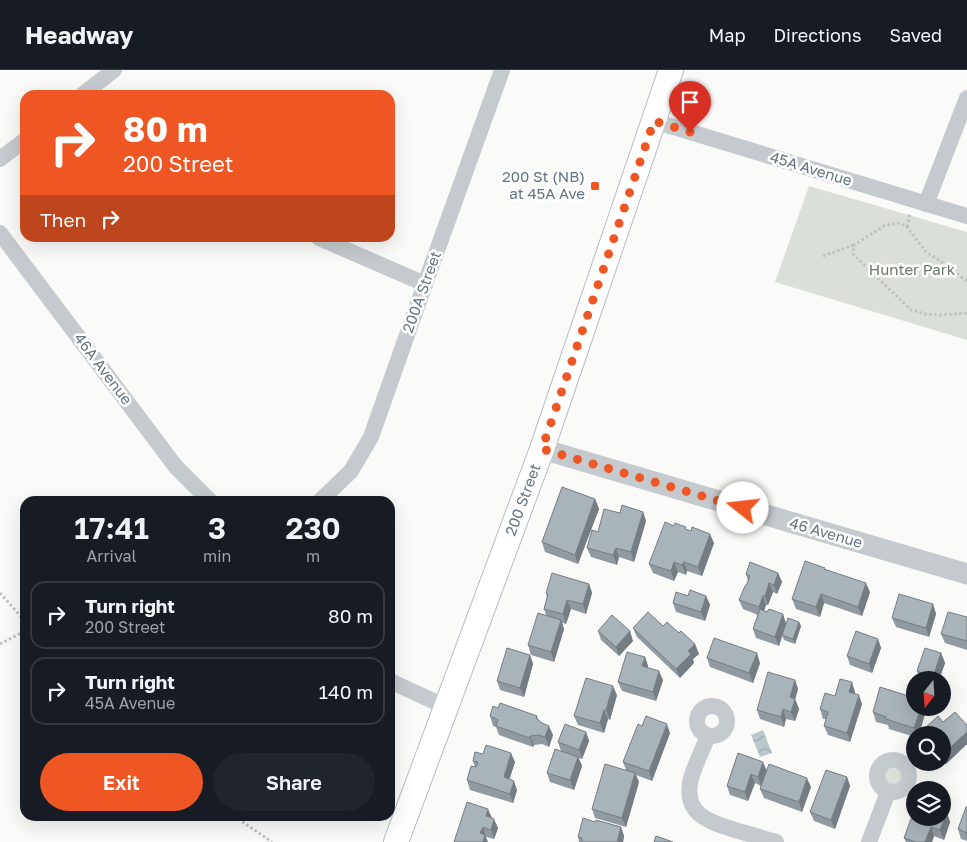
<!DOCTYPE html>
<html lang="en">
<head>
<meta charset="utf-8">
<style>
  body { margin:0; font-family:"Golos Text",sans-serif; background:#20242c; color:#f1f3f6; height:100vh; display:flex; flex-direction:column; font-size:19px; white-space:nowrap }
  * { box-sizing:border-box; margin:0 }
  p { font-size:16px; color:#9ea1a6 }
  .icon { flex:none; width:28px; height:28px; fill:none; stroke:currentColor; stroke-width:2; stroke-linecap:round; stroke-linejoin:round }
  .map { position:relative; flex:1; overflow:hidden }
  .details { position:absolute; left:20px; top:426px; width:375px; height:325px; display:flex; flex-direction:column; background:#171b24; border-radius:15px; box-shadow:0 5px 20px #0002 }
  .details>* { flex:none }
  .hud { position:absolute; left:20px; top:20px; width:375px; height:152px; border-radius:15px; box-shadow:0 5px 20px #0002; background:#ee5724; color:#fff; overflow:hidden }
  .needle { width:32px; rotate:197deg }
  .fabs { position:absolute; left:906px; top:601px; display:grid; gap:10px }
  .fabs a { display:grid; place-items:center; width:45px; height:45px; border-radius:50%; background:#171b24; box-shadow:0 5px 20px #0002; font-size:25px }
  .pin { position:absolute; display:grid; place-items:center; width:42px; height:42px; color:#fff; margin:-51px -21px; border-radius:50% 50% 50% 0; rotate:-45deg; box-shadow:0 0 5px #0007 }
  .pin .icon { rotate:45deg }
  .me { position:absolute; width:55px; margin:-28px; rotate:286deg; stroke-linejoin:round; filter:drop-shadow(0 0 4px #0008) }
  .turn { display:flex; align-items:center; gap:18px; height:105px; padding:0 20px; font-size:22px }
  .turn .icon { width:65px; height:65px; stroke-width:2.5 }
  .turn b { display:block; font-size:35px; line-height:42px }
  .then { display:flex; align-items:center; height:48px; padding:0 20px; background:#0003; gap:10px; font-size:19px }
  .eta { display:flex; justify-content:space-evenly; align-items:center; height:85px; text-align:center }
  .eta b { font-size:30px; font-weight:600; line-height:35px }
  .action { display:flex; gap:10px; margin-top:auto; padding:10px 20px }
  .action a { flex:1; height:58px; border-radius:30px; background:#ee5724; color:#fff; font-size:20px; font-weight:600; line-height:58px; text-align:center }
  .action a+a { background:#20242c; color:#f1f3f6 }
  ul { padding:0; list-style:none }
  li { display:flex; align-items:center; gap:15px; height:68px; margin:0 10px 8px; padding:0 10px; border:2px solid #363941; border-radius:15px }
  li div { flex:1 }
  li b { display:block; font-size:19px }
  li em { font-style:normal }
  header { display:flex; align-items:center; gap:30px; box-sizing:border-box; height:70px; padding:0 25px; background:#171b24; border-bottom:1px solid #363941 }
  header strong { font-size:24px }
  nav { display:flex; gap:28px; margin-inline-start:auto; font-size:18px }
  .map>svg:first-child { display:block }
</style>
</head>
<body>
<header>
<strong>Headway</strong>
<nav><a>Map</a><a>Directions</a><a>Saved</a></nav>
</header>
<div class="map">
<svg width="967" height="772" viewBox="0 0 967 772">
  <defs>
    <pattern id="grass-tufts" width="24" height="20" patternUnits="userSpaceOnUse" patternTransform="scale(1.25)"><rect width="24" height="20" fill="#dae0d7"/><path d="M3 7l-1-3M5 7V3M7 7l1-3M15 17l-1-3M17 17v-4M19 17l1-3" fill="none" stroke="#b4bab4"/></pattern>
    <pattern id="water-waves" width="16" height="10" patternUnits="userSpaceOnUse" patternTransform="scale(1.25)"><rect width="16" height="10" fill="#bbc8cc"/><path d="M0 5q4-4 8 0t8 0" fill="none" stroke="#9ca7ab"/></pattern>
  </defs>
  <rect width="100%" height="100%" fill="#fafaf8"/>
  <circle fill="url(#grass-tufts)" cx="893" cy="707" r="9"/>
  <polygon fill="#dae0d7" points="809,116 967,162 967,270 775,212"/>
  <polygon fill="url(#water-waves)" points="763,660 772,683 760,687 751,665"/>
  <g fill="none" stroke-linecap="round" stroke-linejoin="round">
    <defs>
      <g id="secondary">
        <path id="s1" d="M396 772 542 379 671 0"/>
      </g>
    </defs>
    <use href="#secondary" stroke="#b7bdc3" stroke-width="26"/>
    <g stroke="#bfc2c5" stroke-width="3" stroke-dasharray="2.5 2.5" stroke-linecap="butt">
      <polyline points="907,157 910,144"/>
      <polyline points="823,186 854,175"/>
      <polyline points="967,211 939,190 926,182 907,157 900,153 892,154 884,156 854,175 853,184 911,240 925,244 941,245 967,243"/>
      <polyline points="0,523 25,551"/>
      <polyline points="0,574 25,561"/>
      <polyline points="234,746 272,772"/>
    </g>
    <g stroke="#c5cace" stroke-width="16">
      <polyline points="82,25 114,0"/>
      <polyline points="654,51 967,146"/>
      <polyline points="0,89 25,70"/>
      <polyline points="926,134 967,28"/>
      <polyline points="0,163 176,397 210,431"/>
      <polyline points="319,168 425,214"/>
      <polyline points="320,431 351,401 371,367 425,214 502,0"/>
      <polyline points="390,611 446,637"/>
      <circle cx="712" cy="651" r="15"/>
      <path d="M708 666C703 679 692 700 690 713 685 746 711 752 735 760 749 764 763 768 776 772"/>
      <circle cx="893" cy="706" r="16"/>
      <polyline points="869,772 888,722"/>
    </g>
    <polyline stroke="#c5cace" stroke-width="21" points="542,379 967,504"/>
    <use href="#secondary" stroke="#fff" stroke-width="24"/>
  </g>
  <g fill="#919aa0">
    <polygon points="595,429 599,439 578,494 545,482 542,472"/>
    <polygon points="643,442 646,451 634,492 619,487 617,495 591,487 587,478 598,462 620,443"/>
    <polygon points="686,460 714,473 702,506 687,501 686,505 678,502 674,511 653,503 649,494"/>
    <polygon points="825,500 870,522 862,546 824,533 820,547 796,539 792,529"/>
    <polygon points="778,503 782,512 777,524 773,522 768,535 766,535 764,541 783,544 786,554 799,552 801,556 795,574 784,570 782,565 779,576 756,568 753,559 758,545 743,539 739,530 748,511 746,504"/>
    <polygon points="589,514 592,523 586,544 571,539 566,554 562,553 564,559 554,592 531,585 528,575 546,545 544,539 547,527 546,523"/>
    <polygon points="688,526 706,526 710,535 705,551 676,542 673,533"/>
    <polygon points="933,534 936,544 929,567 896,557 892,548"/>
    <polygon points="967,547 967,580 945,573 941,564"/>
    <polygon points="663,556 679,563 695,574 699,584 693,589 694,593 680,608 637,567 633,558"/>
    <polygon points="598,561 633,571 619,586 601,570"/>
    <polygon points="878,569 881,578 872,603 850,595 847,586"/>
    <polygon points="941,583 945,593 939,610 920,610 917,601"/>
    <polygon points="530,585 533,594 524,627 500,620 497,611"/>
    <polygon points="645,587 648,596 648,597 663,610 656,631 622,621 618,612"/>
    <polygon points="707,588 760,593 753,613 710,597"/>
    <polygon points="795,610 798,619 795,629 799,639 795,651 786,649 784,657 760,649 757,640"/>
    <polygon points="855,622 855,624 862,634 850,672 828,665 824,656 826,649 823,649 820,639 835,626"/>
    <polygon points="617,625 610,650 608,649 604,663 578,655 574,646"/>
    <polygon points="498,638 537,646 538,649 553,665 549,677 542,674 534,675 533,677 499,665 496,657 493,656 490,646"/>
    <polygon points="926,640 919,665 915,665 915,667 889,659 888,655 876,652 873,642"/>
    <polygon points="943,652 967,655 967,674 946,694 942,691 942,665 924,665 923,660"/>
    <polygon points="642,656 670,663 652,711 636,705 639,712 626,757 595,748 592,739 626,700 623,692"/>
    <polygon points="586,662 589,671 582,689 579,688 582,696 574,720 550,712 547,703 561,681 558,672"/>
    <polygon points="738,683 766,701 811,717 802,742 764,728 760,719 761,716 755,713 748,731 730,725 727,716"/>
    <polygon points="483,684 515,692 509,709 517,720 513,733 470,720 467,710 475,697 473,691"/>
    <polygon points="847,707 850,716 835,759 814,751 810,742"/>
    <polygon points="967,737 967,771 961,769 958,759"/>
    <polygon points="947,743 950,752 944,770 934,766 932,772 906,772 904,768"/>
    <polygon points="491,748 498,758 494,769 486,767 454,772"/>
    <polygon points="595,752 621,757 624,766 623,772 579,772 578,767"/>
  </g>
  <g fill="#767d82">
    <polygon points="595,429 599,439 578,494 575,485"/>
    <polygon points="643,442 646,451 634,492 631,482"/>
    <polygon points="710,464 714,473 702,506 698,497"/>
    <polygon points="616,478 619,487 617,495 613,485"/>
    <polygon points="674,492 678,502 674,511 671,501"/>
    <polygon points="684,492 687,501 686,505 682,495"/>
    <polygon points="778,503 782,512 777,524 774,515"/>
    <polygon points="769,513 773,522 768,535 765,526"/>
    <polygon points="866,513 870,522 862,546 858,537"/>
    <polygon points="589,514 592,523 586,544 583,534"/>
    <polygon points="821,524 824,533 820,547 816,537"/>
    <polygon points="706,526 710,535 705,551 701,542"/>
    <polygon points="763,526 766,535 762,547 759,537"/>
    <polygon points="567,530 571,539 566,554 563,544"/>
    <polygon points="933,534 936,544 929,567 926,558"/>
    <polygon points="783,544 786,554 779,576 775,567"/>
    <polygon points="561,550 564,559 554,592 551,582"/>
    <polygon points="799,552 801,556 795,574 793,569"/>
    <polygon points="630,561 633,571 619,586 616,577"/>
    <polygon points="878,569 881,578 872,603 869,594"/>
    <polygon points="695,574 699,584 693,589 694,593 680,608 676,599 688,581"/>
    <polygon points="757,583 760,593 753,613 749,603"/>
    <polygon points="941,583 945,593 939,610 934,610 933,607"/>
    <polygon points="530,585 533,594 524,627 520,618"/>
    <polygon points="645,587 648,596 645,605 642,596"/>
    <polygon points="659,601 663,610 656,631 653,622"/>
    <polygon points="795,610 798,619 793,637 790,627"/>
    <polygon points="852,612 855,622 853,631 849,622"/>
    <polygon points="613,616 617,625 610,650 606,640"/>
    <polygon points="859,625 862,634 850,672 847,663"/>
    <polygon points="795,629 799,639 795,651 791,642"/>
    <polygon points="921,638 926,638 926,640 919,665 917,665 914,658"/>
    <polygon points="783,639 786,649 784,657 781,647"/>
    <polygon points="604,640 608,649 604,663 600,653"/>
    <polygon points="667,654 670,663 652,711 649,701"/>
    <polygon points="549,656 553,665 549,677 545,667"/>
    <polygon points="586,662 589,671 582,689 579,680"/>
    <polygon points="967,662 967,674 946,694 942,685"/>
    <polygon points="530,666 534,675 533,677 530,668"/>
    <polygon points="511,683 515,692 507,717 504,707"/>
    <polygon points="578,687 582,696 574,720 570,710"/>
    <polygon points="763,692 767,701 761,716 758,707"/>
    <polygon points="635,703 639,712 626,757 622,748"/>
    <polygon points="751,704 755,713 748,731 745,722"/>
    <polygon points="847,707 850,716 835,759 831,750"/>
    <polygon points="807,708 811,717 802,742 799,732"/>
    <polygon points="514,711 517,720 513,733 510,724"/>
    <polygon points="488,739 492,748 486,746"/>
    <polygon points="947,743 950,752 944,770 940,760"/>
    <polygon points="494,749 498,758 494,769 491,760"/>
    <polygon points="483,757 486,767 488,772 483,772 480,763"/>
    <polygon points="621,757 624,766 623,772 617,772"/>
    <polygon points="931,757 934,766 932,772 925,772"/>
  </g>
  <g fill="#a9b3ba" stroke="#767d82">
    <polygon points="562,417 595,429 575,485 542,472"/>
    <polygon points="622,435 643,442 631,482 616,478 613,485 587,478 592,460 598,462 604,439 620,443"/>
    <polygon points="665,452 674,456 675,453 686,457 685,459 691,461 692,457 710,464 698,497 684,492 682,495 674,492 671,501 649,494"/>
    <polygon points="805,491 825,498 824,499 866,513 858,537 821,524 816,537 792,529"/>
    <polygon points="750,492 778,503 774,515 769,513 765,526 763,526 759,537 739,530 745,516 746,516 750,506 746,504"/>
    <polygon points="552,503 589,514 583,534 567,530 563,544 544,539 548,524 546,523"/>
    <polygon points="690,520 706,526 701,542 673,533 676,522 688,526"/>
    <polygon points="899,524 933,534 926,558 892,548"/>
    <polygon points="760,539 767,542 769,539 783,544 775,567 753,559"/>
    <polygon points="648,542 663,556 667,552 679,563 681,561 695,574 688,581 691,584 676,599 633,558"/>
    <polygon points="948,542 967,547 967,571 941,564"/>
    <polygon points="538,543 561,550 551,582 528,575"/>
    <polygon points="612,545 630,561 616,577 598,561"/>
    <polygon points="788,548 799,552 793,569 782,565"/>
    <polygon points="856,561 878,569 869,594 847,586"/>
    <polygon points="714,568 757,583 749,603 707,588"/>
    <polygon points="507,578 530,585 520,618 497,611"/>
    <polygon points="925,578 941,583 933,607 917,601"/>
    <polygon points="627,582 645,587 642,596 659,601 653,622 618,612"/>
    <polygon points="768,602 795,610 790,627 795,629 791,642 783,639 781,647 757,640"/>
    <polygon points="586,608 613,616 606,640 604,640 600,653 574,646"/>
    <polygon points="840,609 852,612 849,622 859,625 847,663 824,656 828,642 820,639 825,623 835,626"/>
    <polygon points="880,617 915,628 915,638 921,638 914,658 886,649 886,647 873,642"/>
    <polygon points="500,633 537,646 536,648 542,653 549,656 545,667 539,665 530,666 530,668 496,656 498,650 490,646 493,636 498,638"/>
    <polygon points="955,642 967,655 967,662 942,685 942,665 927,665 923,660 938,646 943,652"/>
    <polygon points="646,646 667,654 649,701 623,692 638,654 642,656"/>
    <polygon points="565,654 586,662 579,680 558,672"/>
    <polygon points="486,675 511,683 504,707 514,711 510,724 467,710 471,696 476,697 478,692 473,691 475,682 483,684"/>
    <polygon points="555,679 578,687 570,710 547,703"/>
    <polygon points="738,683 763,692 758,707 751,704 745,722 727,716"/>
    <polygon points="605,694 635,703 622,748 592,739"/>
    <polygon points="769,694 807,708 799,732 760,719"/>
    <polygon points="826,700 847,707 831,750 810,742"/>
    <polygon points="467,732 488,739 486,746 494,749 491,760 483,757 480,763 485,765 483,772 454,772"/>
    <polygon points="966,737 967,737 967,763 958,759"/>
    <polygon points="915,738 915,748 942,748 942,741 947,743 940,760 931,757 925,772 916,772 904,768"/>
    <polygon points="583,748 595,752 596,750 621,757 617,772 582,772 582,768 578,767"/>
    <polygon points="656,766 673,772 654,772"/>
  </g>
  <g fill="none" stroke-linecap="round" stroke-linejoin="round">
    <polyline stroke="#ee5724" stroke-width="9" stroke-dasharray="0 16.2" points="690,62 654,51 542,379 743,438"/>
  </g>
  <rect fill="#ee5724" stroke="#fff" stroke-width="2" x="590" y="111" width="10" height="10" rx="2.5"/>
  <g text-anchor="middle" stroke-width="5" stroke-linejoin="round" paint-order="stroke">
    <g font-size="15" fill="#637585" stroke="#fff">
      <text transform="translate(811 99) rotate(17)" y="5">45A Avenue</text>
      <text transform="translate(422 222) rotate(-70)" y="5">200A Street</text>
      <text transform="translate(103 299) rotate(53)" y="5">46A Avenue</text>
      <text dy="5" stroke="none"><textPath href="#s1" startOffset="365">200 Street</textPath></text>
      <text transform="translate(826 463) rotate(16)" y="5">46 Avenue</text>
    </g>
    <g font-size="15" fill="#637585" stroke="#fff" text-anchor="end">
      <text x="585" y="112">200 St (NB)<tspan x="585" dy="17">at 45A Ave</tspan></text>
    </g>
    <g font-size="15" fill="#667b63" stroke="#fff">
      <text x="912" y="205">Hunter Park</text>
    </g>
  </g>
</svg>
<div class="fabs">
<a><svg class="needle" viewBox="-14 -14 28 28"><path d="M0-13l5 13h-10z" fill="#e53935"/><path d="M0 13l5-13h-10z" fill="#9ea1a6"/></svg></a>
<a><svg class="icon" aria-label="search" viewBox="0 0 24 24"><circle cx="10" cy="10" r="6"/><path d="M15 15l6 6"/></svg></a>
<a><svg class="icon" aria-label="layers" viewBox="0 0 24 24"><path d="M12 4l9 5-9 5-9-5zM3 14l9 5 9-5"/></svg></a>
</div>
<div class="pin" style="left:690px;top:62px;background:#d93025"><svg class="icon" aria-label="arrive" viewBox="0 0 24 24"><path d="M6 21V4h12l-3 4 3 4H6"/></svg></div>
<svg class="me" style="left:743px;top:438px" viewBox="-20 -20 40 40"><circle r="19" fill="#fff"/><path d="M0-13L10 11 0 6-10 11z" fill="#ee5724"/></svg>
<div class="hud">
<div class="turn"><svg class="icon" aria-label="right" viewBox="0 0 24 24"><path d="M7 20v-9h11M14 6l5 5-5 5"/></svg><div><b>80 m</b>200 Street</div></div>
<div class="then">Then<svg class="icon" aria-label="right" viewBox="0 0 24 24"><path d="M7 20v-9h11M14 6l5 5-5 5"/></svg></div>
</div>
<section class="details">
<div class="eta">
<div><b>17:41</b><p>Arrival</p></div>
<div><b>3</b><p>min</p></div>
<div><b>230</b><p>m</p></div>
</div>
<ul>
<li><svg class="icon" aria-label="right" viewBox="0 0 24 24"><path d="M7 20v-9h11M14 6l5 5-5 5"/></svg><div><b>Turn right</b><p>200 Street</p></div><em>80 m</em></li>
<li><svg class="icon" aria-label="right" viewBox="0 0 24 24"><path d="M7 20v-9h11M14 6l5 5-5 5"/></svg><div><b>Turn right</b><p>45A Avenue</p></div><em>140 m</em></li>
</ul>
<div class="action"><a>Exit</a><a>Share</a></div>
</section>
</div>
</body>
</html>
